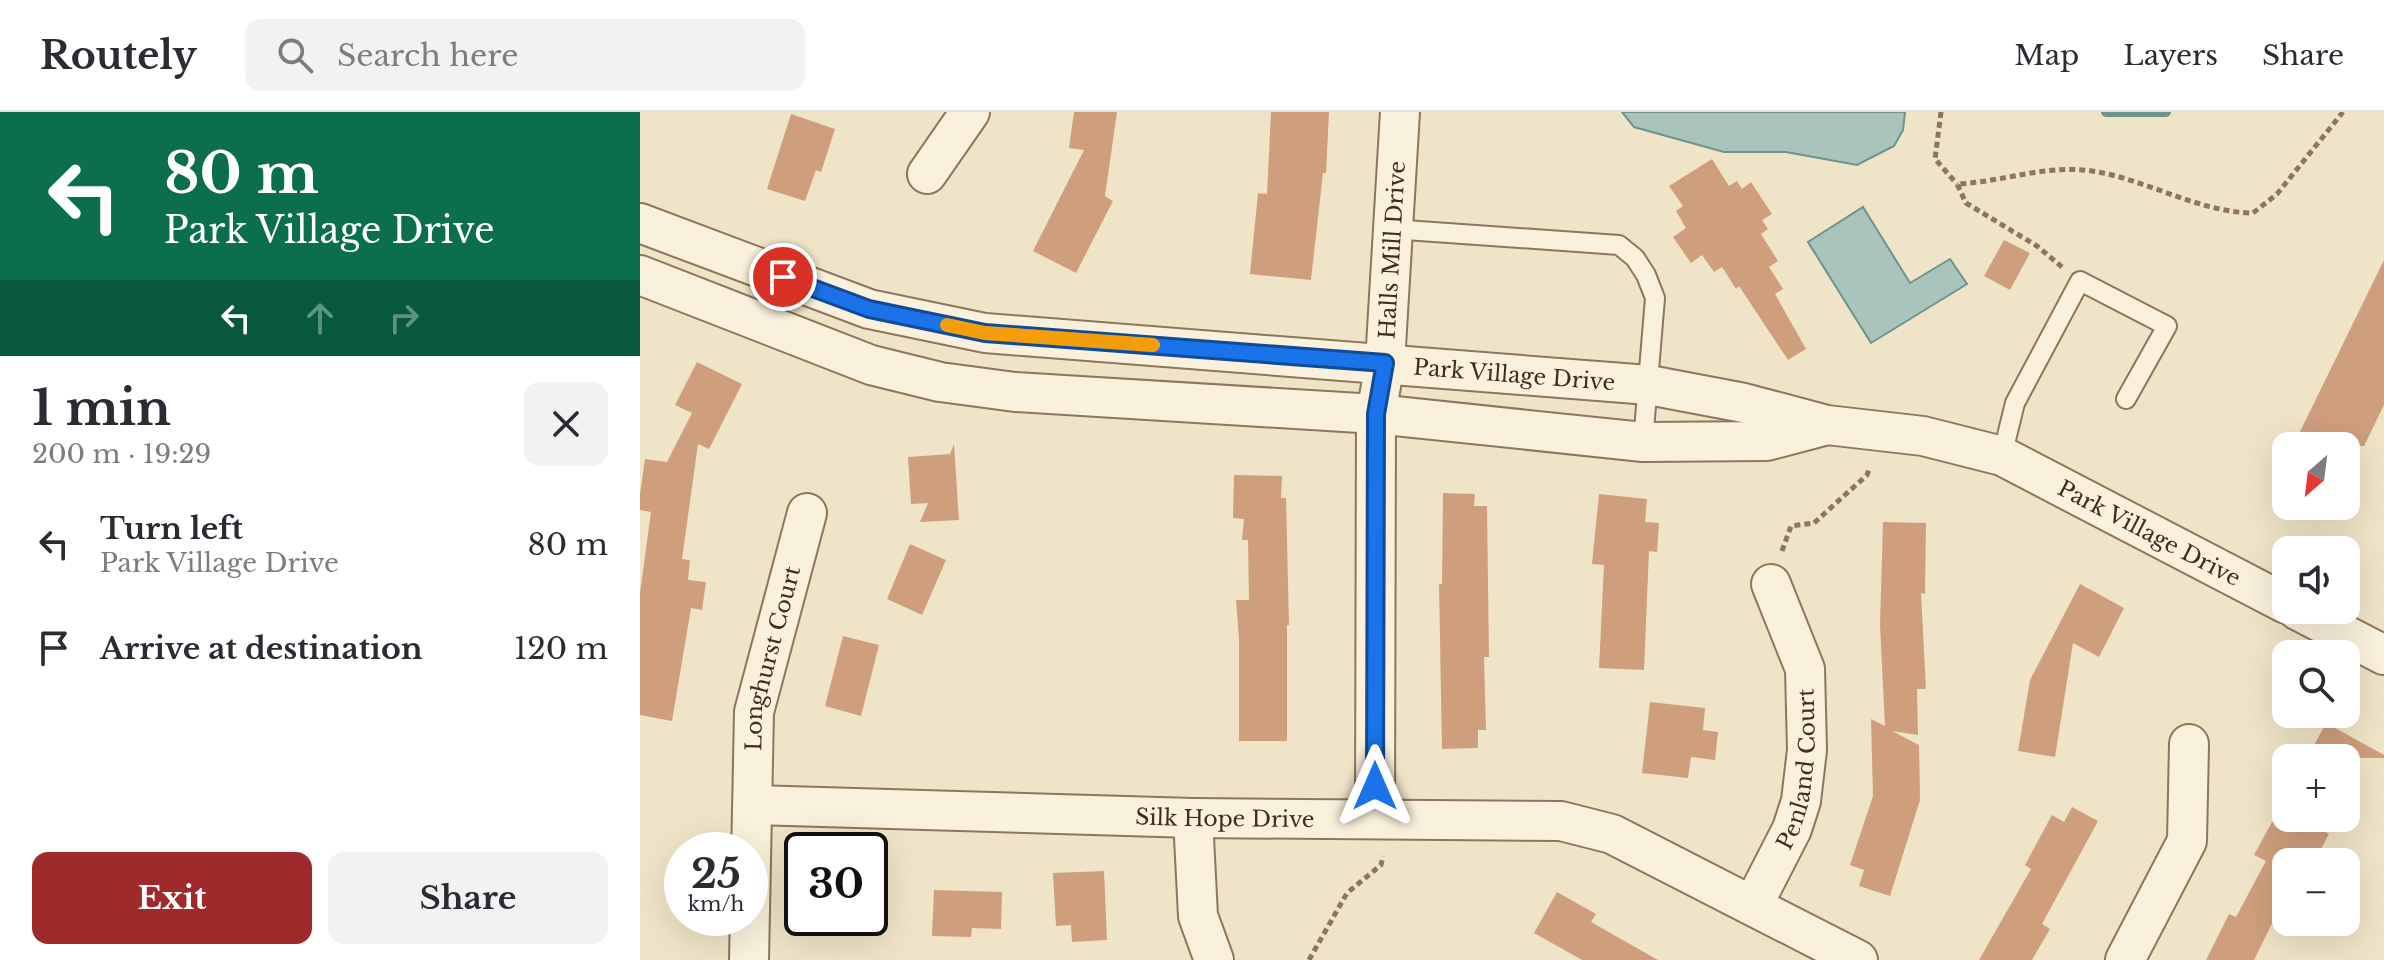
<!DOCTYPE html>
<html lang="en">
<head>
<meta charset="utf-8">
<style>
  body { margin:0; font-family:"Libre Baskerville",serif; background:#f2f2f3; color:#2b2b33; height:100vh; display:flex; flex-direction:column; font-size:30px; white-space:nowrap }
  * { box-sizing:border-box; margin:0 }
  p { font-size:26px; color:#7c7c81 }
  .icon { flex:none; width:44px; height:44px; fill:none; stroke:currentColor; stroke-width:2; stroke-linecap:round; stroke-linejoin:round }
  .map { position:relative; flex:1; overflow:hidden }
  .panel { display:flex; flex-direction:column; background:#fff; width:640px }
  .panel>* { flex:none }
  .hud { background:#0b6e4f; color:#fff; overflow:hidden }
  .needle { width:52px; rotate:208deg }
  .buttons { position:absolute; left:1632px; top:320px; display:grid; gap:16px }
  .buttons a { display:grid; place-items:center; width:88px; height:88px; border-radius:16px; background:#fff; box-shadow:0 8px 32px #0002; font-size:40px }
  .speed { position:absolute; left:24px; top:720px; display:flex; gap:16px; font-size:40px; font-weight:700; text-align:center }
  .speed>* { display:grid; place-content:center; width:104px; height:104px; border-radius:50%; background:#fff; box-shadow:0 8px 32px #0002; line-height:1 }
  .speed small { font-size:20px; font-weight:400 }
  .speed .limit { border:4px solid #111; border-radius:12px; background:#fff; color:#111 }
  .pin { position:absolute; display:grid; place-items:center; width:68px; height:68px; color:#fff; margin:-34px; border:4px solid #fff; border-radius:50%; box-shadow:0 2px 8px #0007 }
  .me { position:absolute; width:88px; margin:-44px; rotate:0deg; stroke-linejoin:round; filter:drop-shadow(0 0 6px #0008) }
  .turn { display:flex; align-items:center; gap:28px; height:168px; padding:0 32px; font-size:36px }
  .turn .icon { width:104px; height:104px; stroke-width:2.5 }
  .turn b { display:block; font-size:56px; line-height:68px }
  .lanes { display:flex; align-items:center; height:76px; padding:0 32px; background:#0003; justify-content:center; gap:40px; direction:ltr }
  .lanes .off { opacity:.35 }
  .round { display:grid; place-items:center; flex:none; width:84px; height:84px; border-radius:16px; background:#f2f2f3 }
  .overview { display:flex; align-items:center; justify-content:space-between; height:136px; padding:0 32px }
  h1 { font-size:48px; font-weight:700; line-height:60px }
  .primary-button { display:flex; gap:16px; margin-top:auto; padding:16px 32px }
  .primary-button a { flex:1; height:92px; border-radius:16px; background:#9e2a2b; color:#fff; font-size:32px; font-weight:700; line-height:92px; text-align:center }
  .primary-button a+a { background:#f2f2f3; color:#2b2b33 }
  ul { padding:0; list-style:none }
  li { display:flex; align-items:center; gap:24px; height:104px; padding:0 32px }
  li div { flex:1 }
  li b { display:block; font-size:30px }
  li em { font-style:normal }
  header { display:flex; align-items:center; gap:48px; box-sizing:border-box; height:112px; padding:0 40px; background:#fff; border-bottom:2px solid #e1e1e2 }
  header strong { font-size:38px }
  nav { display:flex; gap:44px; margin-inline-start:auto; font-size:28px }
  .search { width:560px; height:72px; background:#f2f2f3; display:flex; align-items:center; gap:20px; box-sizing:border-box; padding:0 28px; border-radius:16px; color:#7c7c81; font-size:30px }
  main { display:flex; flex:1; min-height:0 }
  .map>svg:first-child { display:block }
</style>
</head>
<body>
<header>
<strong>Routely</strong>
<div class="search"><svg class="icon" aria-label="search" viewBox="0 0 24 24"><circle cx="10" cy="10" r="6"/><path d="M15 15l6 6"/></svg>Search here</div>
<nav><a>Map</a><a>Layers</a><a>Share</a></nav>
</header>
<main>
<section class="panel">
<div class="hud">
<div class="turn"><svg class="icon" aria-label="left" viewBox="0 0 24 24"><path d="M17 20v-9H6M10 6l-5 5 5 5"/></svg><div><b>80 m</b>Park Village Drive</div></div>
<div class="lanes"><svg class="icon" aria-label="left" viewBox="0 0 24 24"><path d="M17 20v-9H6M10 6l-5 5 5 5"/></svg><svg class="icon off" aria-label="ahead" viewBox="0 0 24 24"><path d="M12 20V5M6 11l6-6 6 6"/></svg><svg class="icon off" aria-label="right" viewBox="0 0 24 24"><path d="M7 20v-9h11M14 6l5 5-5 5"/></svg></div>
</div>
<div class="overview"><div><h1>1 min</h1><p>200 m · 19:29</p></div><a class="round"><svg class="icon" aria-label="close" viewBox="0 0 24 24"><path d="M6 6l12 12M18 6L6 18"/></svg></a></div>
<ul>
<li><svg class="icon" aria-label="left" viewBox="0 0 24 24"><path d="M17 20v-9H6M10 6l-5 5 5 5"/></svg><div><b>Turn left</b><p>Park Village Drive</p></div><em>80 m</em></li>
<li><svg class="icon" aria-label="arrive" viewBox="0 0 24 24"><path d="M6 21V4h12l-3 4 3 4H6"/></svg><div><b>Arrive at destination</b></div><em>120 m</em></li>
</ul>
<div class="primary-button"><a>Exit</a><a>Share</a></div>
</section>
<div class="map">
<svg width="1744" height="848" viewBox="0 0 1744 848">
  <rect width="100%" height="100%" fill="#f0e4c8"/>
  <g fill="#a9c4bc" stroke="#6f938a" stroke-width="2">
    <polygon points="982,0 1265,0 1263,18 1254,34 1217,53 1146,40 1084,40 994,15"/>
    <polygon points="1223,95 1270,171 1310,147 1327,172 1231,231 1168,130"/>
  </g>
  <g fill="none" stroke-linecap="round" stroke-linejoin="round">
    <polyline stroke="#6f938a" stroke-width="10" points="1466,0 1526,0"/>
  </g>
  <g fill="#cf9f7d">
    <polygon points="434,0 477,0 465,84 473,89 436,161 393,139 444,38 429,36"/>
    <polygon points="631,0 689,0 686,61 683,61 671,168 610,162 618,81 627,82"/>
    <polygon points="151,2 195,17 181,60 176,58 165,89 127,77"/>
    <polygon points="1072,47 1089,74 1097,69 1102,77 1111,70 1132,102 1122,108 1128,117 1121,122 1138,149 1129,155 1143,177 1135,182 1166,237 1148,248 1099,174 1096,177 1082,155 1074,160 1062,143 1051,151 1033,125 1046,116 1036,99 1043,94 1029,74"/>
    <polygon points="1364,128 1390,141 1370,178 1344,164"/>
    <polygon points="1744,148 1744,293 1724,334 1653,334"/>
    <polygon points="57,250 102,272 69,337 58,332 42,447 50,448 48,468 66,470 62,498 51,496 32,609 0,603 0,481 11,400 0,398 0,382 5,347 27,350 52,301 35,293"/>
    <polygon points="314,332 319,408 280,410 288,391 271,392 268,345 310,342"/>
    <polygon points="594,363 642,364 641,386 646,386 649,513 647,513 647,629 599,629 599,527 596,488 609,488 608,428 602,428 604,407 593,406"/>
    <polygon points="803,381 835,382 834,394 847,394 849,545 844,545 846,618 838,618 838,636 802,637 799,472 802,472"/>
    <polygon points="959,382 1007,387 1005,410 1019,411 1017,440 1009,439 1004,558 959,556 964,453 952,452"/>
    <polygon points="1243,410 1286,411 1285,482 1281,481 1286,577 1277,577 1278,623 1252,619 1279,633 1280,688 1250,784 1219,774 1224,758 1210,753 1233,684 1231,607 1245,614 1240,513"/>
    <polygon points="270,432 306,448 282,503 247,487"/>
    <polygon points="1440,472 1484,496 1459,545 1433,531 1415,645 1378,639 1390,568"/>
    <polygon points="203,524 239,533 221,604 185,594"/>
    <polygon points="1010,590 1065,596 1063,618 1078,620 1075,648 1051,645 1048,666 1002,661"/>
    <polygon points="1686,611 1744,643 1744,646 1667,646"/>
    <polygon points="1432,695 1458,709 1402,812 1410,817 1392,848 1339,848 1391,757 1385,753 1412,703 1424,710"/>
    <polygon points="1648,706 1659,706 1689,722 1674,750 1646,750 1646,783 1614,848 1566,848 1589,802 1596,805 1626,749 1614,743 1632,710 1643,716"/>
    <polygon points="464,759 467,828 432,830 431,813 416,814 413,761"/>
    <polygon points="294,778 362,780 361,817 332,816 331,825 292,824"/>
    <polygon points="917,780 956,802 951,810 1018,848 942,848 894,821"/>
  </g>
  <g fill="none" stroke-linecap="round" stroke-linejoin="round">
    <defs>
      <g id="service">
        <polyline points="751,117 979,133 995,146 1006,163 1015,186 1003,330"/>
        <polyline points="1362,344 1375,291 1440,169 1527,214 1486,287"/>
      </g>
      <g id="minor">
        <polyline points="287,62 330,0"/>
        <path id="s1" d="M0 111 229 197 345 221 1009 273 1104 291 1187 313 1283 324 1362 344 1646 492"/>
        <polyline points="0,163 231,253 300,270 375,280 736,302 1003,330 1127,329 1184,314"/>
        <polyline points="1657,498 1744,543"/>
        <path id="s2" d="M113 693 553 706 921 709 972 722 1218 848"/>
        <path id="s3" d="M735 705 736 302 745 251 760 0"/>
        <polyline points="553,706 558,804 574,848"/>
        <path id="s4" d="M1113 793 1152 717 1161 689 1167 638 1165 557 1131 472"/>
        <path id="s5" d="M109 848 114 600 167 401"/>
        <polyline points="1485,848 1547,729 1549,632"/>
      </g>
    </defs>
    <use href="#service" stroke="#8d765c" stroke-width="22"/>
    <use href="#minor" stroke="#8d765c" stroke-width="42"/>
    <g stroke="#8d765c" stroke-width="5" stroke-dasharray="6 4" stroke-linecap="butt">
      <polyline points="1301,0 1295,47 1317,72"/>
      <path d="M1422 155 1397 134 1326 91 1317 72C1363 70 1406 52 1452 59 1506 67 1557 100 1613 101L1637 82 1703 0"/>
      <polyline points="1142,439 1151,414 1174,411 1227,363 1230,355"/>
      <polyline points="669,848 707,781 741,753 743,744"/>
    </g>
    <use href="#service" stroke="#faf1dc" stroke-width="18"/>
    <use href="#minor" stroke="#faf1dc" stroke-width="38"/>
  </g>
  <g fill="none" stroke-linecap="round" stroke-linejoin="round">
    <defs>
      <polyline id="route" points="143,165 229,197 345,221 745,251 736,302 735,674"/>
    </defs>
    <use href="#route" stroke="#114b97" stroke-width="20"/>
    <use href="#route" stroke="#1a73e8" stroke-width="14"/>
    <polyline stroke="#f59e0b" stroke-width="14" points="307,213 345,221 513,233"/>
  </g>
  <g text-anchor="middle" stroke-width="8" stroke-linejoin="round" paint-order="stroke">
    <g font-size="22" fill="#3d2e20" stroke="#f7eed8">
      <text dy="8" stroke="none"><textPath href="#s3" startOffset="568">Halls Mill Drive</textPath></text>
      <text dy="8" stroke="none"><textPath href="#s1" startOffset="894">Park Village Drive</textPath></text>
      <text dy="8" stroke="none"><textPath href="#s1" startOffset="1556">Park Village Drive</textPath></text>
      <text dy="8" stroke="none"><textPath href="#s5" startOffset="304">Longhurst Court</textPath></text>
      <text dy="8" stroke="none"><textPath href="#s4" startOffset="146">Penland Court</textPath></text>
      <text dy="8" stroke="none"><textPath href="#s2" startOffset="472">Silk Hope Drive</textPath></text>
    </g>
  </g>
</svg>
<div class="buttons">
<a><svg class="needle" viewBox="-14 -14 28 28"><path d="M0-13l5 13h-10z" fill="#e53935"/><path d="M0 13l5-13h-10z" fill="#7c7c81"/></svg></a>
<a><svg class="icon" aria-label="sound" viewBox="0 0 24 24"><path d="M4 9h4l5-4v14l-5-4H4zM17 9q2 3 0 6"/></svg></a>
<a><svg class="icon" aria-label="search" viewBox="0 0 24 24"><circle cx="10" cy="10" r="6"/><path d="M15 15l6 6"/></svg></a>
<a>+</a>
<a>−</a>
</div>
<div class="speed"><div>25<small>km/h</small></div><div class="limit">30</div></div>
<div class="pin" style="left:143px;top:165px;background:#d93025"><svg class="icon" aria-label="arrive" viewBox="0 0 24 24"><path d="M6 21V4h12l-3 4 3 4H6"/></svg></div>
<svg class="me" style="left:735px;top:674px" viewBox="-20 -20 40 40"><path d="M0-17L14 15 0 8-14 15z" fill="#1a73e8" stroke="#fff" stroke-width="4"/></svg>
</div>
</main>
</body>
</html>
